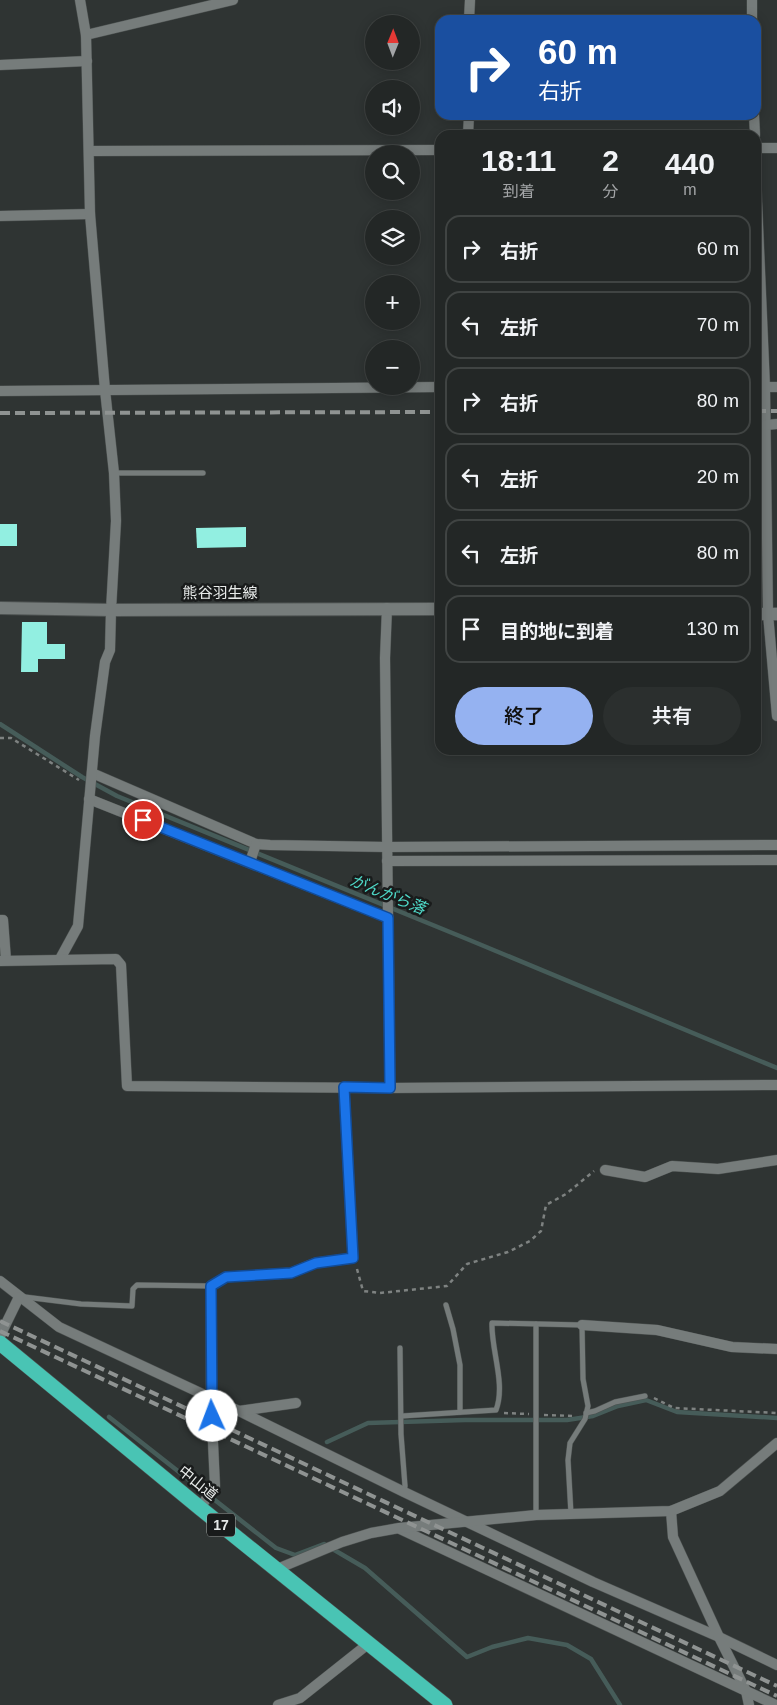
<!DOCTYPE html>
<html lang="ja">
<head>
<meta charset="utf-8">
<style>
  body { margin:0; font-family:Arial,"Noto Sans JP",sans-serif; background:#2b2f2e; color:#f1f3f6; height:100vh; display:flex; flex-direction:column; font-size:19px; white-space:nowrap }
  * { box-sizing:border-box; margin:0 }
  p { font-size:16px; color:#a3a5a7 }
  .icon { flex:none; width:28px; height:28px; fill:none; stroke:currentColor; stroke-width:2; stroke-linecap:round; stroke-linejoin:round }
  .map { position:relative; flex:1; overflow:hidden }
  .drawer { position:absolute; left:435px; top:130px; width:326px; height:625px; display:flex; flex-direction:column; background:#232726; border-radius:15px; box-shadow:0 2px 12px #0003,0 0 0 1px #404443 }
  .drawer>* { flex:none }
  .guide { position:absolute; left:435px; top:15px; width:326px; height:105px; border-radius:15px; box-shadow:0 2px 12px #0003,0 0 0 1px #404443; background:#1a4fa0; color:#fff; overflow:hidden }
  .needle { width:32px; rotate:1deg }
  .tools { position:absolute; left:365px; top:15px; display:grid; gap:10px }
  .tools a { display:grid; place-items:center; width:55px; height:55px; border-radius:50%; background:#232726; box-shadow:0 2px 12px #0003,0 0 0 1px #404443; font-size:25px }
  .pin { position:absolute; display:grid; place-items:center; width:42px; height:42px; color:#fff; margin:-21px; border:2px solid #fff; border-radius:50%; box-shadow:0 1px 5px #0007 }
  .me { position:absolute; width:55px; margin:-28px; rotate:358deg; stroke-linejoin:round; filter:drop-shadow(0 0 4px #0008) }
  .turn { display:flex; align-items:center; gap:18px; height:105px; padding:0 20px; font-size:22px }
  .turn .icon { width:65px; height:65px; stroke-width:2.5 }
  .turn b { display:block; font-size:35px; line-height:42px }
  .eta { display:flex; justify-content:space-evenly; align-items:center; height:85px; text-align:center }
  .eta b { font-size:30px; font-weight:600; line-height:35px }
  .action { display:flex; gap:10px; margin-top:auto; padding:10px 20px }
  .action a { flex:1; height:58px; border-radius:30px; background:#95b2f1; color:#111; font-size:20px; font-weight:600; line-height:58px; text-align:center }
  .action a+a { background:#2b2f2e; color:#f1f3f6 }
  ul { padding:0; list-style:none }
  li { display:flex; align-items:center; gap:15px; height:68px; margin:0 10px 8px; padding:0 10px; border:2px solid #404443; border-radius:15px }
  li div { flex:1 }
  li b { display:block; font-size:19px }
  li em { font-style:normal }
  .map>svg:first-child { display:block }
</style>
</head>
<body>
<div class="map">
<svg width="777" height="1705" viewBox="0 0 777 1705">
  <rect width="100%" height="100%" fill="#2f3433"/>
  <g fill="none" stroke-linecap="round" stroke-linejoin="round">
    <g stroke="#465c59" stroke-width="4.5">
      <polyline points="0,724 82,777 117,796 467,939 777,1068"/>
      <polyline points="109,1417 276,1548 295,1555 324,1544 365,1568 467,1657 492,1647 528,1638 567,1645 591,1659 620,1705"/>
      <polyline points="327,1442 368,1423 465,1420 567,1420 593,1416 618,1406 646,1400 677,1412 777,1418"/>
    </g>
  </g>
  <g fill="#92efe1">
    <rect x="0" y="524" width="17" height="22"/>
    <polygon points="246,527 246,547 197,548 196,528"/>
    <polygon points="22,622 47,622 47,644 65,644 65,659 38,659 38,672 21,672"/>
  </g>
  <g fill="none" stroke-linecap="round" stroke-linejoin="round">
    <defs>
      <g id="lane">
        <polyline points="114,473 203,473"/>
        <polyline points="25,1297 81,1304 132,1306 133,1289 137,1285 211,1286"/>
        <polyline points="446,1305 453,1329 460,1365 460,1412"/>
        <polyline points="400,1348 401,1434 405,1486 404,1492"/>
        <polyline points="586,1413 595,1411 615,1402 645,1396"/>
        <path d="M402 1416 496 1410C506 1384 491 1350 492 1323L582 1325 583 1379 588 1406 585 1419 570 1443 568 1460 571 1514"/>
        <polyline points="536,1515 536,1324"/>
      </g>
      <g id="street">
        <polyline points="752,0 752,20"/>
        <polyline points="469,20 470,0"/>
        <polyline points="86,35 233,0"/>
        <polyline points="0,65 87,61"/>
        <polyline points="754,115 755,135"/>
        <polyline points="468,135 469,115"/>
        <polyline points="756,148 777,148"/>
        <polyline points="90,151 440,150"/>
        <polyline points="756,178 765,387 768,614 777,716"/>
        <polyline points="0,216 90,214"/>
        <polyline points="756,387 777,387"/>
        <polyline points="0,391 440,387"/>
        <polyline points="766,425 777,424"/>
        <polyline points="387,608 385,658 390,1088"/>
        <polyline points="92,773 256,844 270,845 387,847 777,845"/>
        <polyline points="89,799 388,918"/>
        <polyline points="387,861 777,860"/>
        <polyline points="250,862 256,844"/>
        <polyline points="0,920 3,920 6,960"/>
        <polyline points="60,959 78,926 95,736 105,662 110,650 111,610 116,521 114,473 105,390 90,214 86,35 80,0"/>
        <polyline points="0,961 116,959 121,965 127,1086 390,1088 777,1085"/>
        <polyline points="605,1170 645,1177 672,1166 718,1169 777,1160"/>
        <polyline points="0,1281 59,1327 239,1411 404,1492 593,1582 719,1637 777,1665"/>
        <polyline points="582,1325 657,1330 732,1347 777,1349"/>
        <polyline points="0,1336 19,1297"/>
        <polyline points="239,1411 296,1403"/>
        <polyline points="200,1508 215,1486 211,1399 211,1286 226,1277 291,1273 315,1263 353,1258 344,1087"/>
        <polyline points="671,1511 673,1537 719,1637 746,1691 749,1705"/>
        <polyline points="400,1529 776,1705"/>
        <polyline points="277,1569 342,1542 371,1533 399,1528 536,1515 671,1511 720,1491 777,1443"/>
        <polyline points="278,1705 300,1698 368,1644"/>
      </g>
      <g id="secondary">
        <polyline points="0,608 111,610 440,609"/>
        <polyline points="756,614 777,614"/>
      </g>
      <polyline id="highway" points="0,1343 200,1508 445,1705"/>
    </defs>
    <use href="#lane" stroke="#4d5251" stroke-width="6"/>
    <use href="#street" stroke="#4d5251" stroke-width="11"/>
    <use href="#secondary" stroke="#4d5251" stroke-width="14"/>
    <use href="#highway" stroke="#4d5251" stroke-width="16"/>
    <g stroke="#7e8281" stroke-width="2.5" stroke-dasharray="4 4" stroke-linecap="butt">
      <polyline points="0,738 11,738 79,780"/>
      <polyline points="357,1269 363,1291 380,1293 447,1286 467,1264 508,1252 530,1241 541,1231 546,1205 566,1194 594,1171"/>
      <polyline points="654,1398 674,1408 777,1413"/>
      <polyline points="504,1413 529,1414"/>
      <polyline points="544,1415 576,1416"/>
    </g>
    <use href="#lane" stroke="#767c7b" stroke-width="5"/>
    <use href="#street" stroke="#767c7b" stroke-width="10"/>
    <use href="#secondary" stroke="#767c7b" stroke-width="12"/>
    <use href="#highway" stroke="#49c4b4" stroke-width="15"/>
    <g stroke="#8f9392" stroke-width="4" stroke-dasharray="10 5" stroke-linecap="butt">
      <polyline points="756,411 777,411"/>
      <polyline points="0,413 440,412"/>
      <polyline points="0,1321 777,1686"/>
      <polyline points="0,1331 777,1696"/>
    </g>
  </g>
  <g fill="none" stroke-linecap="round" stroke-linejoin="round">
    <defs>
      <polyline id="route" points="143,820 388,918 390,1088 344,1087 353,1258 316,1263 291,1273 226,1277 211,1286 212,1416"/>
    </defs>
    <use href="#route" stroke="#114b97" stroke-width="12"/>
    <use href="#route" stroke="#1a73e8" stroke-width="9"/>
  </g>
  <g text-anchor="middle" stroke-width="5" stroke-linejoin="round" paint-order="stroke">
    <rect fill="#191b1b" stroke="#a9acab" stroke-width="1" x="207" y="1513.5" width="28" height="23" rx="4"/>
    <g font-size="14" font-weight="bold" fill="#e7eae9">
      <text x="221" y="1530">17</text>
    </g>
    <g font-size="15" fill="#e7eae9" stroke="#191b1b">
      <text x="220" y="598">熊谷羽生線</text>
      <text transform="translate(198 1483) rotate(39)" y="5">中山道</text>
    </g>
    <g font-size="16" font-style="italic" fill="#4fdac9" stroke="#191b1b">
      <text transform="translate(388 894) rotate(22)" y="6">がんがら落</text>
    </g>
  </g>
</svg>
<div class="tools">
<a><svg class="needle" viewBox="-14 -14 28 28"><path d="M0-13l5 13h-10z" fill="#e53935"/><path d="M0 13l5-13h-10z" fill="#a3a5a7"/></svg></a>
<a><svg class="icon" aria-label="sound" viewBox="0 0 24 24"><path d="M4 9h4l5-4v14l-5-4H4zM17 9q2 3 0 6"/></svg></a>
<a><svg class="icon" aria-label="search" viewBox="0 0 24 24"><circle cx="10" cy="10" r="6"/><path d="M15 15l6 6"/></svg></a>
<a><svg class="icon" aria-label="layers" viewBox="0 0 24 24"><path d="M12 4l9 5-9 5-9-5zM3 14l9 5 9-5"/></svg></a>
<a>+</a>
<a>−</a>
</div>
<div class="pin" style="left:143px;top:820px;background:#d93025"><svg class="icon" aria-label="arrive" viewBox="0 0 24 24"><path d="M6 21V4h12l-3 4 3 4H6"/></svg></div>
<svg class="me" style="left:212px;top:1416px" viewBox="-20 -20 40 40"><circle r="19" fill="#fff"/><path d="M0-13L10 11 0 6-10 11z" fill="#1a73e8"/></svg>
<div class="guide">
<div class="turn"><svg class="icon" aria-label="right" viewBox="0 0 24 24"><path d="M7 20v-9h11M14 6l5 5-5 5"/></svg><div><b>60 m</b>右折</div></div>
</div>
<section class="drawer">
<div class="eta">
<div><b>18:11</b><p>到着</p></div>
<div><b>2</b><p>分</p></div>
<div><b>440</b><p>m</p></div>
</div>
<ul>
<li><svg class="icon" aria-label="right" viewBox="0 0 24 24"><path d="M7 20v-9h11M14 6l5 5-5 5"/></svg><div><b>右折</b></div><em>60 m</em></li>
<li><svg class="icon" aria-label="left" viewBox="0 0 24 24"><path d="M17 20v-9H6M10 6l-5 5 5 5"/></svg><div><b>左折</b></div><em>70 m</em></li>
<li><svg class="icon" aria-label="right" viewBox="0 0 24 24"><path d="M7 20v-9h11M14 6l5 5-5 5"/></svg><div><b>右折</b></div><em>80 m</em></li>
<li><svg class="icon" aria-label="left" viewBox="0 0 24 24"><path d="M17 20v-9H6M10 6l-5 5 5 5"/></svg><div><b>左折</b></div><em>20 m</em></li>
<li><svg class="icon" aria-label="left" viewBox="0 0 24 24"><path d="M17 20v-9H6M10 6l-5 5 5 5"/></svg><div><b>左折</b></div><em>80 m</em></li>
<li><svg class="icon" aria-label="arrive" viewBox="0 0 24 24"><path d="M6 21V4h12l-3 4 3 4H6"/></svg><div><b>目的地に到着</b></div><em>130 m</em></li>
</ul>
<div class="action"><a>終了</a><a>共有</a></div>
</section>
</div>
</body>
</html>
